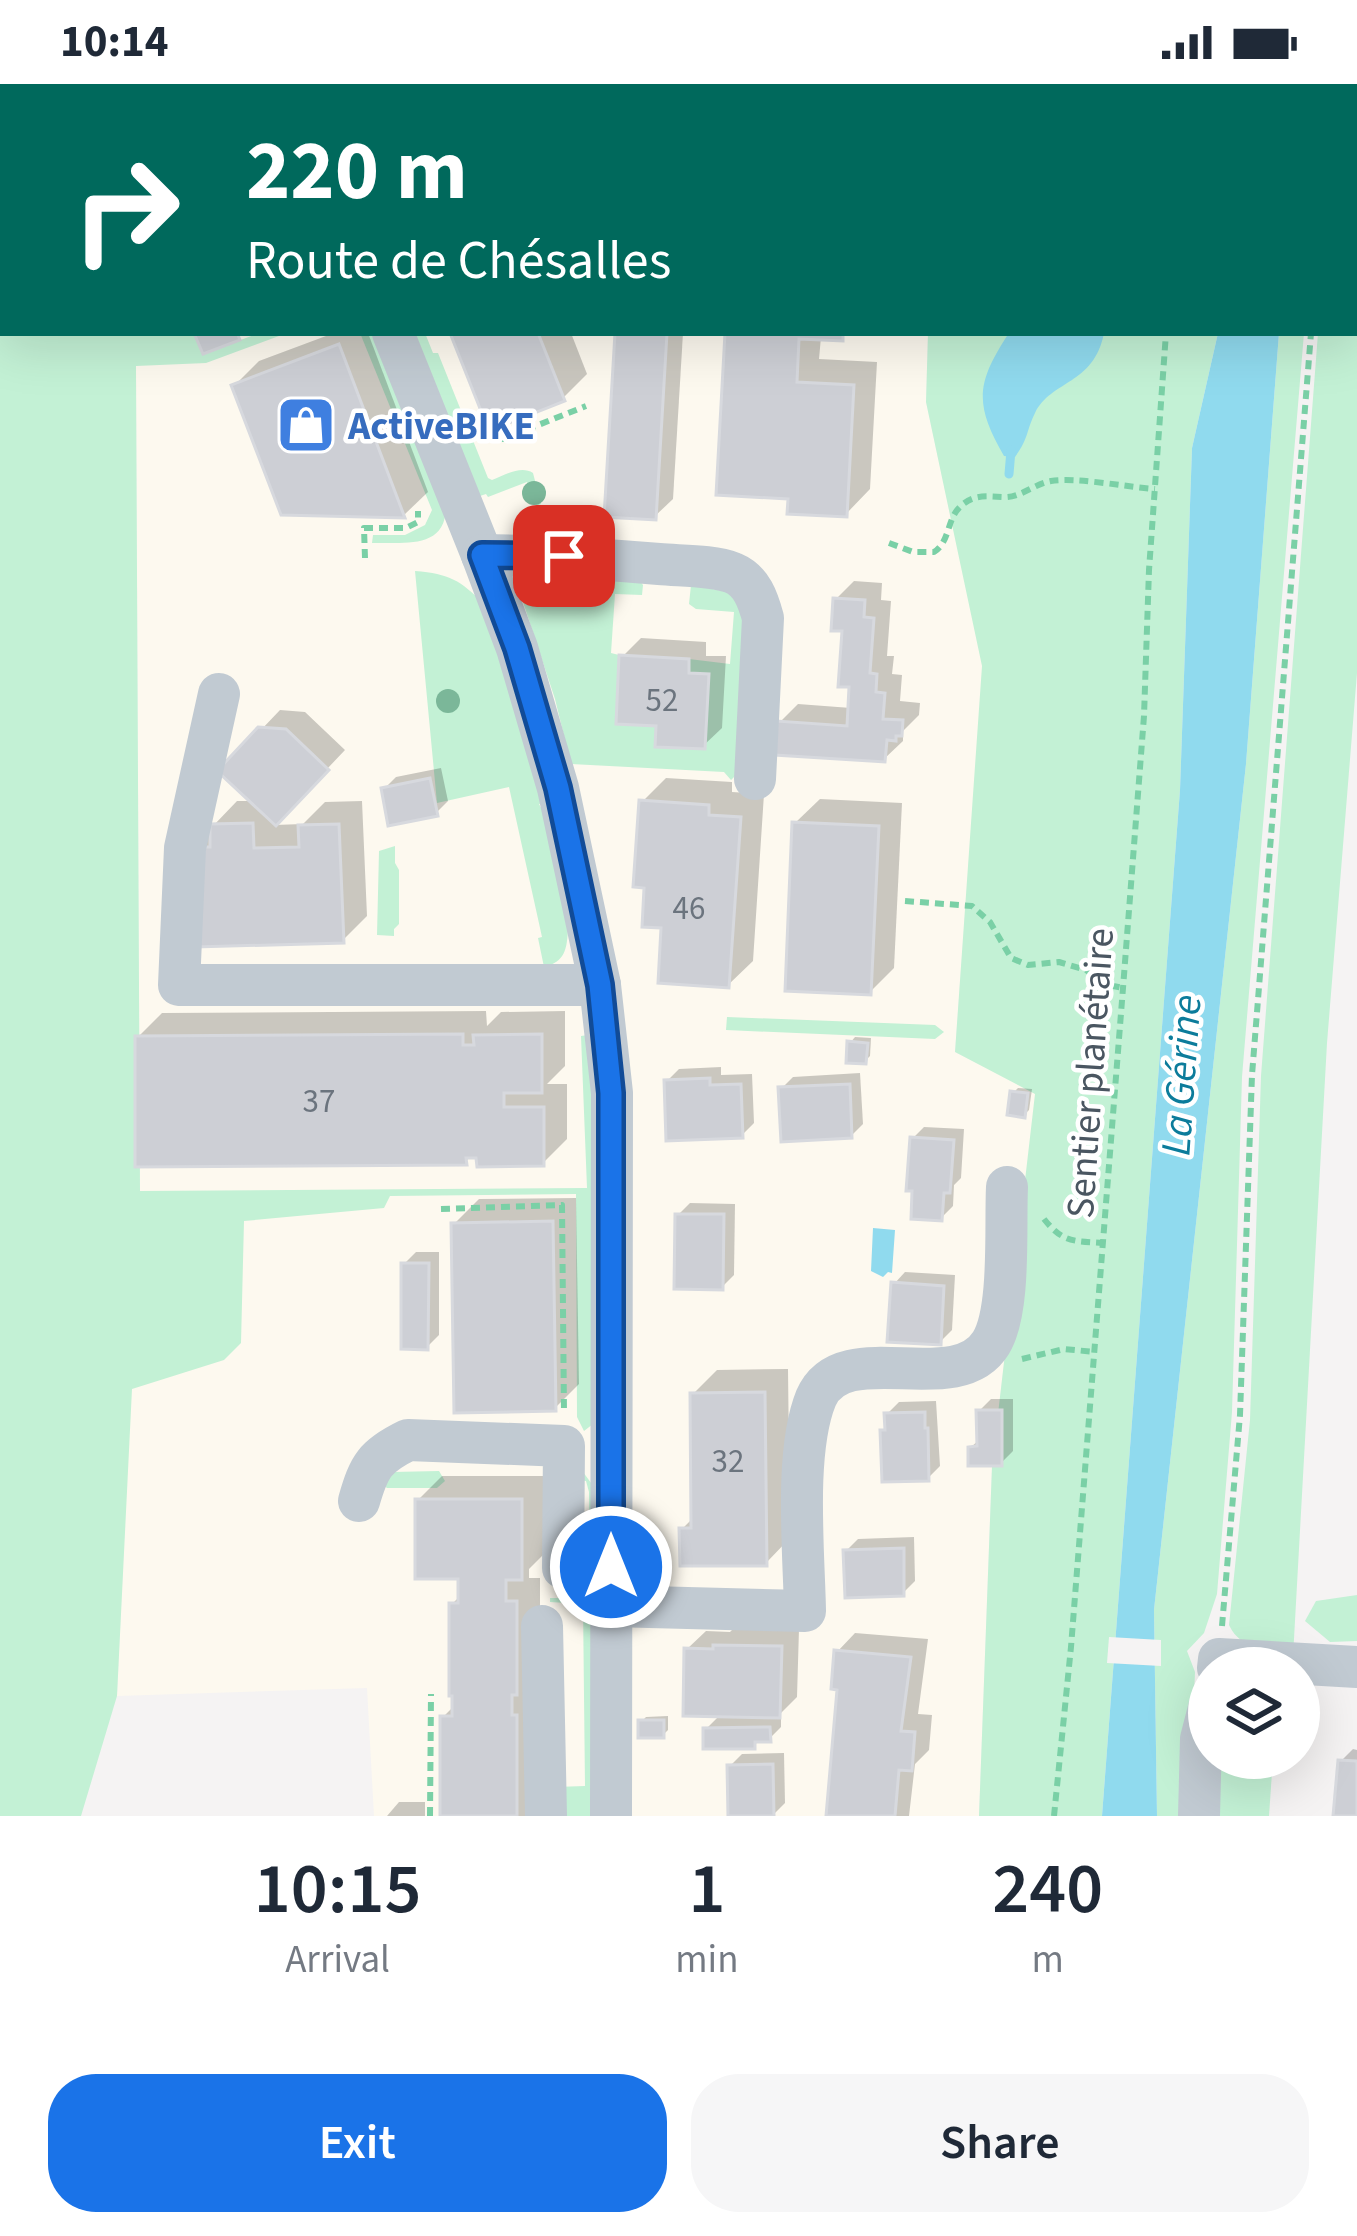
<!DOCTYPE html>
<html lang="en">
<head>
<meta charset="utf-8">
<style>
  body { margin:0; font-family:"Source Sans 3",sans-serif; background:#f6f6f7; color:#1f2937; height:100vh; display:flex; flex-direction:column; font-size:45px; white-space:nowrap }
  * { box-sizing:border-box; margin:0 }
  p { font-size:39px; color:#747a83 }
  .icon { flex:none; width:66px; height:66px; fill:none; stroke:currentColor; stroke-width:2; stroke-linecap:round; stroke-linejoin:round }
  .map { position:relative; height:1732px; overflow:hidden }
  .side { display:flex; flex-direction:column; background:#fff; flex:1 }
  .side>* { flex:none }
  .hud { position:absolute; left:0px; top:0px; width:1359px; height:252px; box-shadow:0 12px 48px #0002; background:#00695c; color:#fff; overflow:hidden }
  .fabs { position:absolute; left:1188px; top:1563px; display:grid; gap:24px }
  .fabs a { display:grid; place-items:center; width:132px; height:132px; border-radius:50%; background:#fff; box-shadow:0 12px 48px #0002; font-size:60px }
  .pin { position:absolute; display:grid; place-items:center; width:102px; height:102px; color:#fff; margin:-51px; border-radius:24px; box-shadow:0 6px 18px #0006 }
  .me { position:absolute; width:132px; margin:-66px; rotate:0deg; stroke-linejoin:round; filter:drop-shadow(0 0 9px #0008) }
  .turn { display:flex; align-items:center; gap:42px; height:252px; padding:0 48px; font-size:54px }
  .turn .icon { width:156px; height:156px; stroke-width:2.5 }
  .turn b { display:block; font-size:84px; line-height:102px }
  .eta { display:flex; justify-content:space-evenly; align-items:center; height:204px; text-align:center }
  .eta b { font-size:72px; font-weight:600; line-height:84px }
  .primary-button { display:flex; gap:24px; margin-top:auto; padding:24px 48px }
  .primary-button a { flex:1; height:138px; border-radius:48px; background:#1a73e8; color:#fff; font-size:48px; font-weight:600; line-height:138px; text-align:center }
  .primary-button a+a { background:#f6f6f7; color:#1f2937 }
  .status { display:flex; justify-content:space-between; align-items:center; height:84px; padding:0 60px; background:#fff; direction:ltr }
  .status svg { height:33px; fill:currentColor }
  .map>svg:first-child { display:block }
</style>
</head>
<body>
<div class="status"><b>10:14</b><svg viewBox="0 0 49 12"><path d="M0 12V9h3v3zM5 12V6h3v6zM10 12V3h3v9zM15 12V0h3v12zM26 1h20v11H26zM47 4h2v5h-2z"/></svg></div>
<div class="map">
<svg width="1357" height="1732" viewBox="0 0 1357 1732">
  <rect width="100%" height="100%" fill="#f5f3f3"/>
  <g fill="#fdf9ef">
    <polygon points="48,0 937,0 937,3 50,3"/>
    <polygon points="123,249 928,249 926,318 983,582 955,968 1036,1009 992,1382 979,1732 374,1732 367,1604 117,1612 140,1108 136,282"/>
  </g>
  <g fill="#c3f1d5">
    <polygon points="0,0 123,0 124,3 3,3 3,249 194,249 203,270 259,249 287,249 206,279 136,282 140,1107 587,1104 581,952 588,951 593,1030 593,1340 584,1347 577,1333 576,1110 390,1112 384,1124 244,1137 241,1259 224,1276 132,1305 117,1612 81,1732 0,1732"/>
    <rect x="937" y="0" width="303" height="3"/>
    <path d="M1337 0H1357V589L1327 959 1293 1573C1269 1569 1240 1565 1229 1541L1250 1336 1261 992 1318 249H1356V3H1337Z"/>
    <path d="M360 249H376L446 424C445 466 403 458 372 459L373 451H405L425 441 432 426Z"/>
    <path d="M415 249H425L433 269H438L488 394 492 396C505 391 521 381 533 389L541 420 536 422 527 398 488 413 486 410 480 412Z"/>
    <polygon points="928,249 1218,249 1192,364 1180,706 1102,1732 979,1732 992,1382 1035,1010 955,968 982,582 926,318"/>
    <polygon points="1279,249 1304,249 1242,993 1232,1328 1217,1510 1204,1549 1187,1567 1195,1588 1189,1732 1157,1732 1154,1526 1246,680"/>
    <path d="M415 487C450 490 460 496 484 520L544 719 539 720 545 731 568 845C567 865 565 878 544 883L538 854 542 853 509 703 437 719Z"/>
    <polygon points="549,490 638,495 643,501 642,511 615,510 611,569 619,571 616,639 656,642 655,663 705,664 709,590 689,589 689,575 730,580 734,528 696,525 689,520 691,501 734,509 744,528 738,689 731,696 724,688 571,680 555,615 522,515 532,501"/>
    <polygon points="395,762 395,779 399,786 399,840 394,845 394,852 377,851 379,767"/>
    <polygon points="727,933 935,941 944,948 935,955 726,946"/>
    <polygon points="439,1387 445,1397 437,1404 387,1404 377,1396 392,1388"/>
    <polygon points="583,1388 594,1403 597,1732 555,1732 555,1703 585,1702 583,1520 550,1518 550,1514 590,1514 589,1408 586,1397 576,1396"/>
    <polygon points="1357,1511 1357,1557 1330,1558 1305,1537 1316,1517"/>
    <polygon points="1209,1674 1273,1674 1269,1732 1205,1732"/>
  </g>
  <g fill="#90daee">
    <path d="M1009 249H1104C1094 301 1051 296 1035 329 1026 347 1029 354 1015 373L1004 372C974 320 976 299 1009 249Z"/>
    <polygon points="1218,249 1279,249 1246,680 1154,1526 1157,1732 1102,1732 1180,706 1192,364"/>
    <polygon points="873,1144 895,1146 892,1189 888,1188 883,1193 871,1187"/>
  </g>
  <polygon fill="#f5f3f3" points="1109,1553 1161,1556 1161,1582 1107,1579"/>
  <g fill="#0003">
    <polygon points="126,0 174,0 175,2 127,3"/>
    <polygon points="334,249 368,249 428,408 404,431 235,301 259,277"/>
    <polygon points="453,249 571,249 587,290 563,314"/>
    <polygon points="618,249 683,249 673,415 654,433"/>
    <polygon points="728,249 847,249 842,254 821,253 819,275 877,278 870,405 846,430 791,412"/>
    <polygon points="854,497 882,499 881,516 891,517 887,572 894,572 892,590 902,591 900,617 920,619 919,631 903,647 903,657 884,675 780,638 798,620 851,624 845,545 836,515"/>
    <polygon points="641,554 706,558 706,572 726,572 722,644 703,662 659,639 622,573"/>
    <polygon points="280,626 305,628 345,666 274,741 303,740 325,718 362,717 367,832 343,856 195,765 213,747 213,742 237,717 254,717 222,687"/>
    <polygon points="441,684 448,717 436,729 384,705 396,693"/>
    <polygon points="666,694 732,698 732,708 764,710 753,877 728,901 664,841 647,801 642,718"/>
    <polygon points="820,715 902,719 894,884 870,908 795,739"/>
    <polygon points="486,927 487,942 501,928 565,927 565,982 547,1000 567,1000 567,1055 543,1079 479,1071 472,1071 465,1078 137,954 162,929"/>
    <polygon points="855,953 871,954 870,972 865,977 850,959"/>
    <polygon points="721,983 721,991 752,990 754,1039 742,1051 667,997 679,985"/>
    <polygon points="860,989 863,1040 851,1052 781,1005 793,993"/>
    <polygon points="1018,1004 1032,1005 1029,1026 1024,1031 1013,1009"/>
    <polygon points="924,1043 964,1045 961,1094 954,1101 953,1122 941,1134 913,1054"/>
    <polygon points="576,1114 579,1300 555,1324 454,1140 479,1115"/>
    <polygon points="690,1119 735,1120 734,1191 722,1203 678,1131"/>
    <polygon points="416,1168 439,1168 439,1251 427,1263 404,1180"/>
    <polygon points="905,1188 955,1191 952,1246 940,1258 894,1200"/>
    <polygon points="788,1285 790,1454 766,1479 682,1445 694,1433 693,1310 717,1286"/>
    <polygon points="991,1315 1013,1315 1013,1367 1001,1379 970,1364 980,1355 979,1327"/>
    <polygon points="936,1317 940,1382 928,1394 883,1347 887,1343 887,1330 899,1318"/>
    <polygon points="442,1392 545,1392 545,1469 529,1485 529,1494 540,1494 540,1732 443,1732 443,1633 455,1621 452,1520 461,1511 461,1492 418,1416"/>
    <polygon points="914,1453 915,1497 903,1509 846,1467 858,1455"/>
    <polygon points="734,1544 799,1545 797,1613 781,1629 781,1643 769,1655 760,1655 754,1662 706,1645 721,1630 687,1565 706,1547 730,1548"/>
    <polygon points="855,1549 928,1555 918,1630 932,1631 929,1666 915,1680 909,1732 829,1732 840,1603 837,1568"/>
    <polygon points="1299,1612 1317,1612 1315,1645 1310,1650 1299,1650"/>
    <polygon points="668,1632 668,1646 663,1651 641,1638 646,1633"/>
    <polygon points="1353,1665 1357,1666 1357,1732 1336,1732 1341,1677"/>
    <polygon points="784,1669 785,1719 773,1731 730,1682 742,1670"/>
    <polygon points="399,1718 425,1718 425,1732 387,1732"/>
  </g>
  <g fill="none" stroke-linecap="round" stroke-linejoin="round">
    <polyline stroke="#90daee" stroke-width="9" points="1009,390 1011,366"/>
  </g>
  <g fill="#cdcfd5" stroke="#d7d9de" stroke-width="3">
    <polygon points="363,0 495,0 494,3 363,3"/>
    <rect x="577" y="0" width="61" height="3"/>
    <rect x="741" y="0" width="108" height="3"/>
    <polygon points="194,249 237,249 240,256 203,270"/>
    <polygon points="450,249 538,249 565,317 489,347"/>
    <polygon points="615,249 667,249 656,436 604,433"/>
    <polygon points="725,249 843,249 843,257 799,255 797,298 854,301 847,433 787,430 788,415 716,411"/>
    <polygon points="339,260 405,434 281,431 231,301"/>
    <polygon points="833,514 865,516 864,533 874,534 870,589 877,590 876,608 885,609 883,635 903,636 902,652 896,652 896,657 887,656 885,678 775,671 777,637 847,642 849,603 838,603 842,547 831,547"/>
    <polygon points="619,571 689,575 689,589 709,590 705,665 655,663 656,642 616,640"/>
    <polygon points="258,643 286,645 329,686 276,742 217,687"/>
    <polygon points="430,694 438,732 388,742 381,704"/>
    <polygon points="639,716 709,721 709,731 741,733 729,904 658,899 661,844 642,843 644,804 633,803"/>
    <polygon points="792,738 879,742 871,911 785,907"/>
    <polygon points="253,739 254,764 299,763 298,741 339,740 344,859 195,863 192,763 210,763 210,740"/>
    <polygon points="463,950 463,961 474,961 473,951 542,950 542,1009 504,1009 504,1023 544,1023 544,1082 477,1083 476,1074 466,1074 467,1081 135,1083 135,952"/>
    <polygon points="847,957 868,959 866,980 846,979"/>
    <polygon points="710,994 710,1001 741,1000 743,1054 666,1057 664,996"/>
    <polygon points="850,1000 852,1054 781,1058 778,1003"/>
    <polygon points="1010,1007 1028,1009 1025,1034 1007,1031"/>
    <polygon points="910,1053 954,1056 950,1109 944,1109 942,1137 911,1135 912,1107 906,1107"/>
    <polygon points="675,1130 724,1130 723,1206 674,1205"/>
    <polygon points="553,1137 556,1327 454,1329 451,1139"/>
    <polygon points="401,1179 429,1179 428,1266 401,1265"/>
    <polygon points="891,1198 944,1202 941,1261 887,1258"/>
    <polygon points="765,1308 767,1482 680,1482 679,1444 691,1444 690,1309"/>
    <polygon points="976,1326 1002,1326 1002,1382 968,1382 968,1363 977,1362"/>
    <polygon points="925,1328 925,1344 928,1344 929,1397 882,1398 880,1346 885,1346 884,1329"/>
    <polygon points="415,1415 522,1415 522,1496 506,1496 506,1517 517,1517 517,1611 512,1611 512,1631 517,1631 517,1732 440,1732 440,1632 452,1632 452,1612 449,1612 449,1519 458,1519 458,1495 415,1495"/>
    <polygon points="904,1464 904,1512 845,1514 843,1466"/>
    <polygon points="713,1561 782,1562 780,1634 683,1632 684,1564 713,1565"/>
    <polygon points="834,1566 911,1573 901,1647 915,1648 912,1687 899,1686 895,1732 826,1732 837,1606 831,1605"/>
    <polygon points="1299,1616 1313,1616 1312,1653 1299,1653"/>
    <rect x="638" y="1636" width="26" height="18"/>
    <polygon points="770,1643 771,1658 755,1658 755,1665 703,1665 703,1644"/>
    <polygon points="1338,1676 1357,1677 1357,1732 1333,1732"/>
    <polygon points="773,1680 774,1732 728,1732 727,1681"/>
  </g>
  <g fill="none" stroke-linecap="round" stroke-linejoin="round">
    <g stroke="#7ad0a6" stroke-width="6" stroke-dasharray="9 6" stroke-linecap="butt">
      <polyline points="1186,3 1187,0"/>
      <polyline points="1330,3 1330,0"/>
      <polyline points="1356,48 1357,48"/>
      <polyline points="477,342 481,354 503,355 586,322"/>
      <path d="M889 459 913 468H934C951 457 946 434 962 421 976 409 990 413 1007 413 1022 412 1035 400 1051 397 1078 393 1126 403 1155 405"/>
      <polyline points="365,474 364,444 406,444 418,438 418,427"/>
      <polyline points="905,817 972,822 990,838 1011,874 1028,881 1059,878 1086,886 1108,901 1123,904"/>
      <polyline points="441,1125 562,1121 564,1329"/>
      <path d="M1044 1135C1063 1159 1074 1157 1103 1159"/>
      <polyline points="1022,1275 1064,1265 1095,1268"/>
      <polyline points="1222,1542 1240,1331 1252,991 1311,249"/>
      <polyline points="430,1732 431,1610"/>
      <polyline points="1054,1732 1071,1563 1123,904 1144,632 1149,486 1166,249"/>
    </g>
    <g stroke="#c1cad2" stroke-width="42">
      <polyline points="294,0 295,3"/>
      <polyline points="676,3 676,0"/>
      <polyline points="897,3 898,0"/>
      <polyline points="393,249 482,471 517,564 558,704 600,901 612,1009 611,1732"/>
      <path d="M482 471C542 472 600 475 659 480 682 482 712 481 733 489 752 497 758 516 763 534L755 695"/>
      <polyline points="219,610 185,764 179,901 600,901"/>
      <path d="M359 1417C369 1382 375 1372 408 1356L564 1362 563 1484"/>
      <path d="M611 1522 805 1527C804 1469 794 1368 816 1314 843 1251 956 1316 991 1259 1011 1226 1005 1143 1007 1103"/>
      <polyline points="542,1542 546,1732"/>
      <polyline points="1218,1584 1219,1575 1357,1583"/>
      <polyline points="1199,1732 1201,1655 1209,1624"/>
    </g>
  </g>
  <g fill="#7bb799">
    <circle cx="534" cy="409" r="12"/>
    <circle cx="448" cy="617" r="12"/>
  </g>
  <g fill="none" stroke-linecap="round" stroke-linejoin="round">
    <defs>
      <polyline id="route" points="564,472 482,471 517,564 558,704 600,901 611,1009 611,1483"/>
    </defs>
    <use href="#route" stroke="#114b97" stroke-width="30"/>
    <use href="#route" stroke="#1a73e8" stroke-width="21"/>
  </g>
  <defs>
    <symbol id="shop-square" viewBox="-11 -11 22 22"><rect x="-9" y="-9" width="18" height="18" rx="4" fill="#3f7fe0" stroke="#fff"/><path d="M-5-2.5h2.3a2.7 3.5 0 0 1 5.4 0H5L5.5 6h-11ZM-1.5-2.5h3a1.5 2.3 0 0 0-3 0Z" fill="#fff"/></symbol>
  </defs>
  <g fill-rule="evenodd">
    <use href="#shop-square" x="273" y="308" width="66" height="66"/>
  </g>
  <g text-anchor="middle" stroke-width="9" stroke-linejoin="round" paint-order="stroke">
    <g font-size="33" fill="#6b747e">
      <text x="662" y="627">52</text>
      <text x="689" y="835">46</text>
      <text x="319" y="1028">37</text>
      <text x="728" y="1388">32</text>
    </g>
    <g font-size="39" font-weight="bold" fill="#366cbe" stroke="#fff" text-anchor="start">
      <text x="348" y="355">ActiveBIKE</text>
    </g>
    <g font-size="39" fill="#4a5661" stroke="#fff">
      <text transform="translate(1089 989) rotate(-86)" y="14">Sentier planétaire</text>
    </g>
    <g font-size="42" font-style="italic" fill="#0c7c9b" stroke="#fff">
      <text transform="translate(1180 991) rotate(-86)" y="15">La Gérine</text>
    </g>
  </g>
</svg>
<div class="fabs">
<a><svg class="icon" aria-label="layers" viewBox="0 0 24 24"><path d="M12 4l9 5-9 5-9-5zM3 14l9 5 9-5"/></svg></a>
</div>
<div class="pin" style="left:564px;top:472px;background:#d93025"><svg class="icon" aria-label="arrive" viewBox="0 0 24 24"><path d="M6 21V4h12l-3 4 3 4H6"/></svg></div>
<svg class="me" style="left:611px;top:1483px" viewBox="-20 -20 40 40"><circle r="17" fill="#1a73e8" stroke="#fff" stroke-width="3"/><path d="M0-11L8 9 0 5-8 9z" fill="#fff"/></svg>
<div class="hud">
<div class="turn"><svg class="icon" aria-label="right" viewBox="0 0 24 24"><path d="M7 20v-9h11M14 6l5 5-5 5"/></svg><div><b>220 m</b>Route de Chésalles</div></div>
</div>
</div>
<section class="side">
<div class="eta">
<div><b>10:15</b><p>Arrival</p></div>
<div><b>1</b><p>min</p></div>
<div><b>240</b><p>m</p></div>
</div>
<div class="primary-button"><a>Exit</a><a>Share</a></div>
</section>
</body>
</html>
